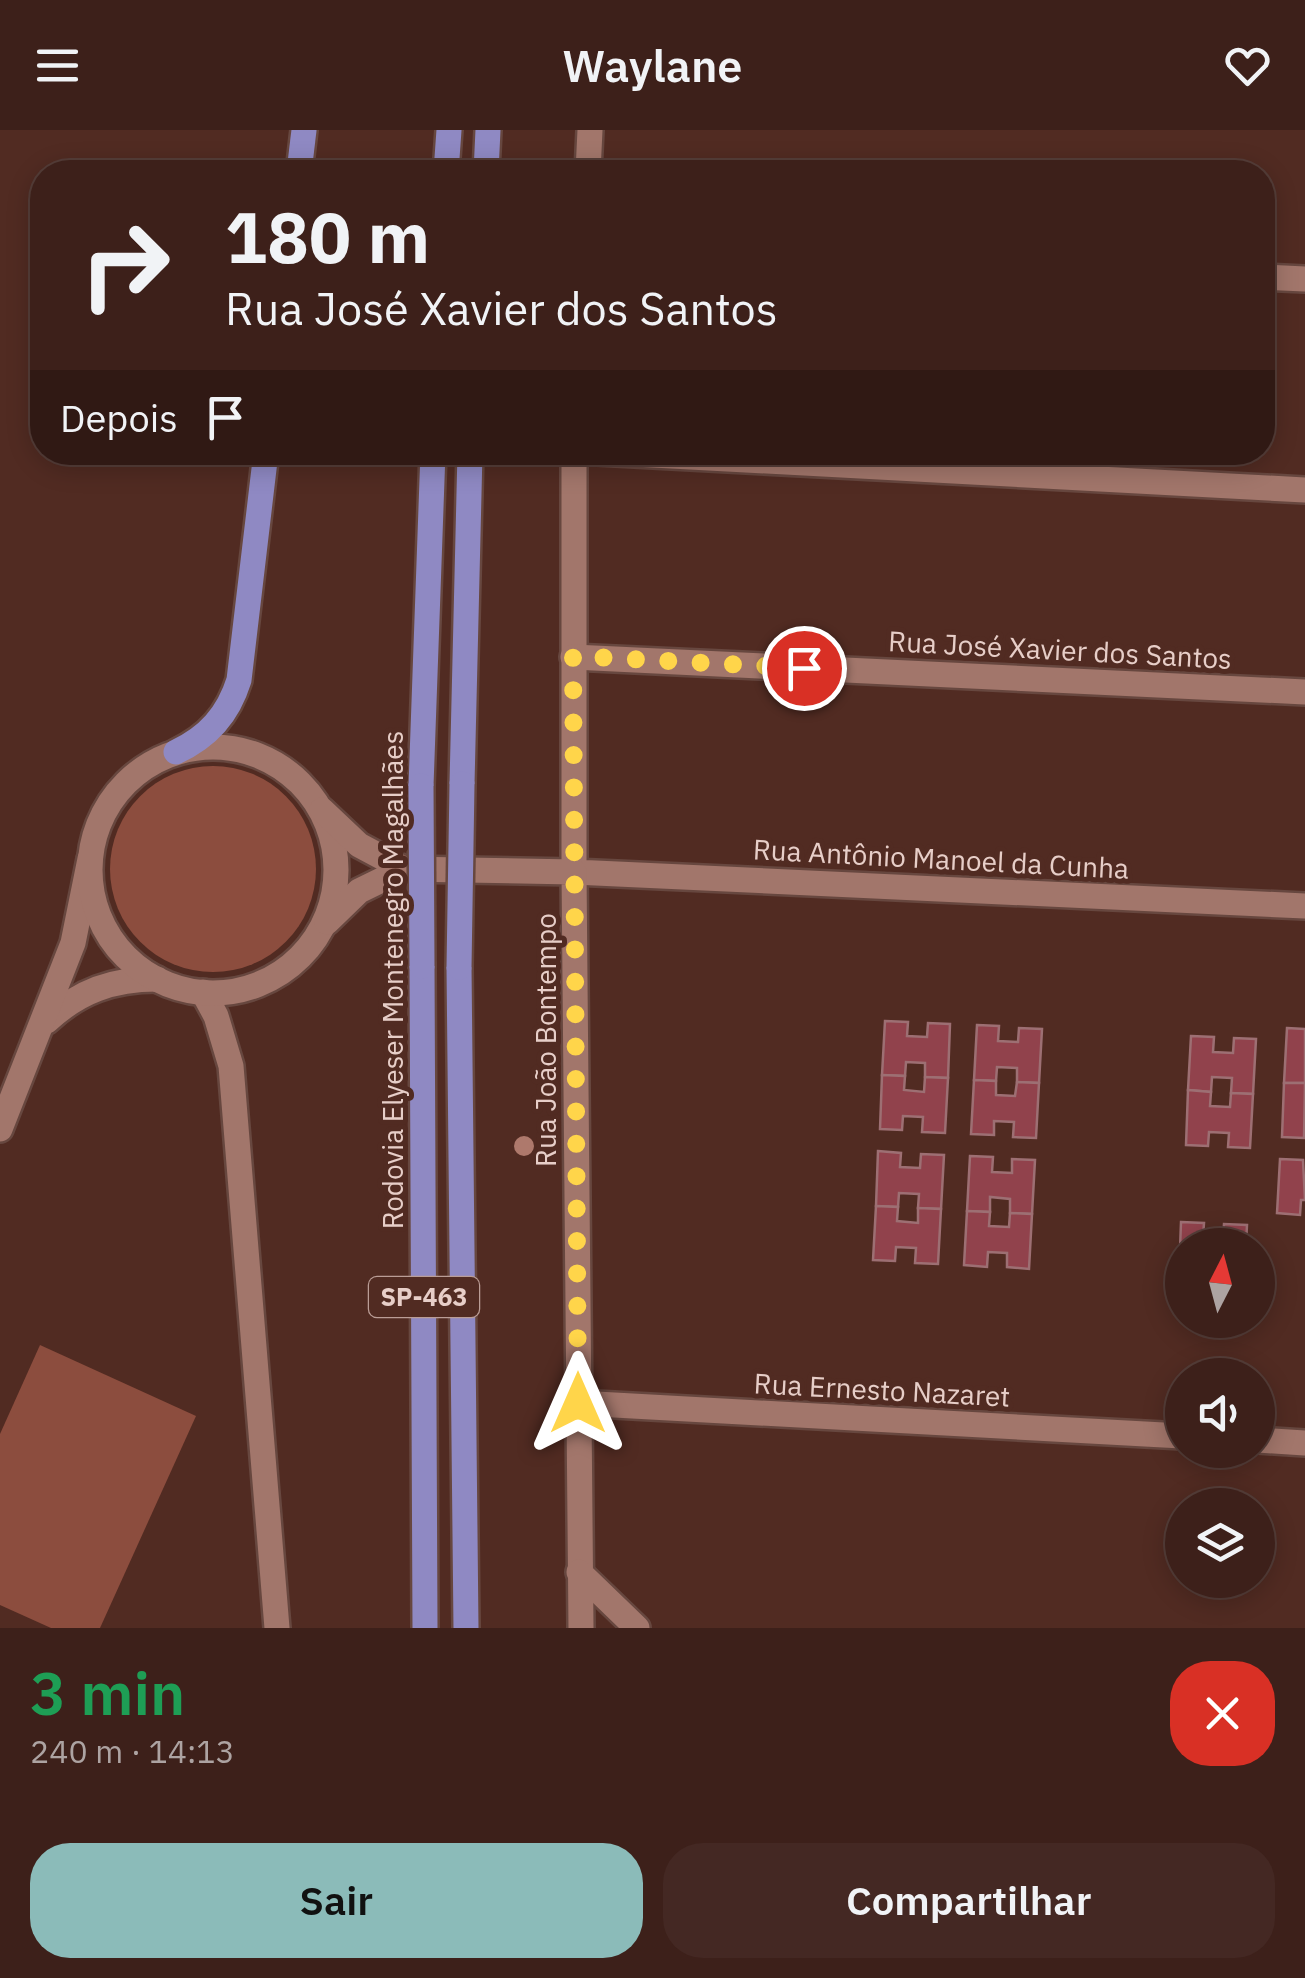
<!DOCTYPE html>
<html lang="pt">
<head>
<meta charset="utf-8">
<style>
  body { margin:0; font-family:"IBM Plex Sans",sans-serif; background:#442823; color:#f1f3f6; height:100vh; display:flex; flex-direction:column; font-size:38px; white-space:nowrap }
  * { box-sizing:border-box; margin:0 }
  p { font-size:32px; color:#ada3a2 }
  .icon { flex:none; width:55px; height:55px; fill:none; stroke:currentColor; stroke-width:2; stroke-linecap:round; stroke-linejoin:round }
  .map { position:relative; height:1498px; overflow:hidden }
  .side { display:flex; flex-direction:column; background:#3d201a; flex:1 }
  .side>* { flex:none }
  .banner { position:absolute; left:30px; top:30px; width:1245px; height:305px; border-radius:40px; box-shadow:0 5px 25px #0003,0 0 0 2px #563e39; background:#3d201a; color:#f1f3f6; overflow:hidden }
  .needle { width:65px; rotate:6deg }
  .controls { position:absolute; left:1165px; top:1098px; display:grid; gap:20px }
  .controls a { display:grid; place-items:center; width:110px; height:110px; border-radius:50%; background:#3d201a; box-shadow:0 5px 25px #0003,0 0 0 2px #563e39; font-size:50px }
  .pin { position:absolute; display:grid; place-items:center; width:85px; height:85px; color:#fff; margin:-42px; border:5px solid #fff; border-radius:50%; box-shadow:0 2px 10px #0007 }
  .me { position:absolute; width:110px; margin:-55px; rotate:0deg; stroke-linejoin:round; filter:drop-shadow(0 0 8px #0008) }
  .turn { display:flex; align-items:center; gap:35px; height:210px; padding:0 30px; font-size:45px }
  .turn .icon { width:130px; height:130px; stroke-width:2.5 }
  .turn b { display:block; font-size:70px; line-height:85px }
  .then { display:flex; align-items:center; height:95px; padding:0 30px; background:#0003; gap:20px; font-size:38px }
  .round { display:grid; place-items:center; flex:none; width:105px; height:105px; border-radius:40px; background:#442823 }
  .summary { display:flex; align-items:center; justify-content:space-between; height:170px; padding:0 30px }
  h1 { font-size:60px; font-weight:600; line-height:75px; color:#1e9e55 }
  .cta { display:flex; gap:20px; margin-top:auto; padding:20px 30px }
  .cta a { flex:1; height:115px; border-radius:40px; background:#8bbbb9; color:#111; font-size:40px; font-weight:600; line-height:115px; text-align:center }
  .cta a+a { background:#442823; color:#f1f3f6 }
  header { display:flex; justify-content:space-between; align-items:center; height:130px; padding:0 30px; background:#3d201a; font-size:45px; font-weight:600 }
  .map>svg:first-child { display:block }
</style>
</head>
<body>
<header><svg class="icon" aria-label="menu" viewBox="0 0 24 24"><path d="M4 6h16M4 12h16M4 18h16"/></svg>Waylane<svg class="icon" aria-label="heart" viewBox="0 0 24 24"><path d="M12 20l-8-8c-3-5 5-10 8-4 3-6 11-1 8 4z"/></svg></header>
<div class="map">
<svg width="1305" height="1498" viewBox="0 0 1305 1498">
  <rect width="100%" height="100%" fill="#512b22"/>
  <g fill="#8c4d3e">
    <circle cx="213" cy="739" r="103"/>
    <polygon points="40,1215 196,1286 100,1498 51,1498 0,1475 0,1304"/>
  </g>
  <g fill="#91424c" stroke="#9d6f73" stroke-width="2.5">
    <polygon points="885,891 908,892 907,906 927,907 928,893 950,894 948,948 925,947 925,933 906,932 905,946 882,945"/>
    <polygon points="977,895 999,896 998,911 1018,912 1019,898 1042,899 1039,953 1017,952 1017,938 997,937 996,951 974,950"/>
    <polygon points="1287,898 1305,899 1305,953 1284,953"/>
    <polygon points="1191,906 1214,907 1213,922 1233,923 1234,908 1256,909 1253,964 1231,963 1232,948 1212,947 1211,962 1188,960"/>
    <polygon points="882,945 905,946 904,960 924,962 925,947 948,948 945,1003 922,1002 923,987 903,986 902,1000 880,999"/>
    <polygon points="974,950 996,951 996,965 1015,966 1017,952 1039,953 1036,1008 1013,1007 1014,992 994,991 994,1005 971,1004"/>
    <polygon points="1284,953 1305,953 1304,1008 1282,1007"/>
    <polygon points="1188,960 1211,962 1210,976 1230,977 1231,963 1253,964 1250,1018 1228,1017 1229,1003 1209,1002 1208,1016 1186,1015"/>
    <polygon points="878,1021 901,1023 900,1037 920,1038 921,1024 944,1025 941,1079 918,1078 919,1064 899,1063 898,1077 876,1076"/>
    <polygon points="970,1026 993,1027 992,1042 1012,1043 1012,1029 1035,1030 1032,1084 1010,1083 1010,1069 990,1067 990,1082 967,1081"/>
    <polygon points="1280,1029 1303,1030 1305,1070 1301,1070 1300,1085 1277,1083"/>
    <polygon points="876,1076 898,1077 897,1091 918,1093 918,1078 941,1079 938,1134 915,1133 916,1118 896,1117 895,1131 873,1130"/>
    <polygon points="967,1081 990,1082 989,1096 1009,1097 1010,1083 1032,1084 1029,1139 1007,1137 1007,1123 988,1122 987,1137 964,1135"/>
    <polygon points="1181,1092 1204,1093 1203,1107 1223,1108 1224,1094 1247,1095 1246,1115 1182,1115 1182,1146 1179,1146"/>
  </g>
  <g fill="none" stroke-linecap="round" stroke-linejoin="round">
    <defs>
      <g id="street">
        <polyline points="588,42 590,0"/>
        <polyline points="1262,147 1305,149"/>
        <polyline points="574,322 574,742 1305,776"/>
        <polyline points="597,322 1305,360"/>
        <polyline points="573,527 1305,562"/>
        <polyline points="203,862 216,886 231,936 277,1498"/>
        <path d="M47 891C79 861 113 849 157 849"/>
        <polyline points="0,999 73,813 90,729"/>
        <polyline points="578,1273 1182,1306"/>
        <polyline points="1258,1310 1305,1313"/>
      </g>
      <g id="secondary">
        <circle cx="213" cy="740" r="123"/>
        <polyline points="322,680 359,715 404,739 574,742 581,1498"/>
        <polyline points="327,792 359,761 404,739"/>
        <polyline points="579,1442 637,1498"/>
      </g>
      <g id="primary">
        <polyline points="299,42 304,0"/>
        <polyline points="446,42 449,0"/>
        <polyline points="486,42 488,0"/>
        <path d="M176 622C208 607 228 585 239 550L266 322"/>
        <polyline points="462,654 470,322"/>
        <polyline points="421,656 433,322"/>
        <polyline points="422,836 425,1498"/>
        <polyline points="459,837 466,1498"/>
      </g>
    </defs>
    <use href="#street" stroke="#67473f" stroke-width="30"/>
    <use href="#secondary" stroke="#67473f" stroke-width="30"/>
    <use href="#primary" stroke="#67473f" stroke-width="30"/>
    <use href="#street" stroke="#a2766b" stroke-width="25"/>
    <use href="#secondary" stroke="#a2766b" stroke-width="25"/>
    <use href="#primary" stroke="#8f89c3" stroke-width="25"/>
    <defs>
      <g id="primary-bridge">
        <polyline points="421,656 422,836"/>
        <polyline points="459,837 462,654"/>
      </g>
    </defs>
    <use href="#primary-bridge" stroke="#67473f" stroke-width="30" stroke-linecap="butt"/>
    <use href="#primary-bridge" stroke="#8f89c3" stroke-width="25"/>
  </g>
  <circle fill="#ae796c" cx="524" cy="1016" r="10"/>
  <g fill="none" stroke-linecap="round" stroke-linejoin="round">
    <polyline stroke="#ffd54a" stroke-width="18" stroke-dasharray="0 32.4" points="578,1273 573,526 804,538"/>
  </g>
  <g text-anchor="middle" stroke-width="10" stroke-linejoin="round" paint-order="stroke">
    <rect fill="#512b22" stroke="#ba9d96" stroke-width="2.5" x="369" y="1147" width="110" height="40" rx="8"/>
    <g font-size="25" font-weight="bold" fill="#e7cec8">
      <text x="424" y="1176">SP-463</text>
    </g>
    <g font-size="28" fill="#e7cec8" stroke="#512b22">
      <text transform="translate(1060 520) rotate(3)" y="10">Rua José Xavier dos Santos</text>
      <text transform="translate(941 729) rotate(3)" y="10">Rua Antônio Manoel da Cunha</text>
      <text transform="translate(393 850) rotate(-90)" y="10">Rodovia Elyeser Montenegro Magalhães</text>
      <text transform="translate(546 910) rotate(-90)" y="10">Rua João Bontempo</text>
      <text transform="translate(882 1260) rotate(3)" y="10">Rua Ernesto Nazaret</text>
    </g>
  </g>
</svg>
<div class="controls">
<a><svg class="needle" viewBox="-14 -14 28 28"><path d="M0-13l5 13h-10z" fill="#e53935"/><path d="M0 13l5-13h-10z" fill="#ada3a2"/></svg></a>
<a><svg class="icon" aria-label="sound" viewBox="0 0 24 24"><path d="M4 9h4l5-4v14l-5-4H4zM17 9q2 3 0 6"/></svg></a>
<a><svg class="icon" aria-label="layers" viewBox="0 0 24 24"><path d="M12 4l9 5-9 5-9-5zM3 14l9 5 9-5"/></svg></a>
</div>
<div class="pin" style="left:804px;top:538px;background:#d93025"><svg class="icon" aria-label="arrive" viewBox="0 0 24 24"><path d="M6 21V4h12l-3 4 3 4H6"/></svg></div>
<svg class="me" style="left:578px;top:1273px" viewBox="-20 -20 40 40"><path d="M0-17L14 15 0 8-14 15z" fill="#ffd54a" stroke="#fff" stroke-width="4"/></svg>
<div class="banner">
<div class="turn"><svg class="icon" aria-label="right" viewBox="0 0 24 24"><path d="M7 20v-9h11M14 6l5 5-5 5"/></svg><div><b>180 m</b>Rua José Xavier dos Santos</div></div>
<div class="then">Depois<svg class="icon" aria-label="arrive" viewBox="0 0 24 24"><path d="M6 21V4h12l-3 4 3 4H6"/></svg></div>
</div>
</div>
<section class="side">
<div class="summary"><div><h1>3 min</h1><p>240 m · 14:13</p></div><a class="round" style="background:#d93025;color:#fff"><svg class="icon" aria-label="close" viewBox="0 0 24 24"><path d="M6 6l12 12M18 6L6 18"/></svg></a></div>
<div class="cta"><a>Sair</a><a>Compartilhar</a></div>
</section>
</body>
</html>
